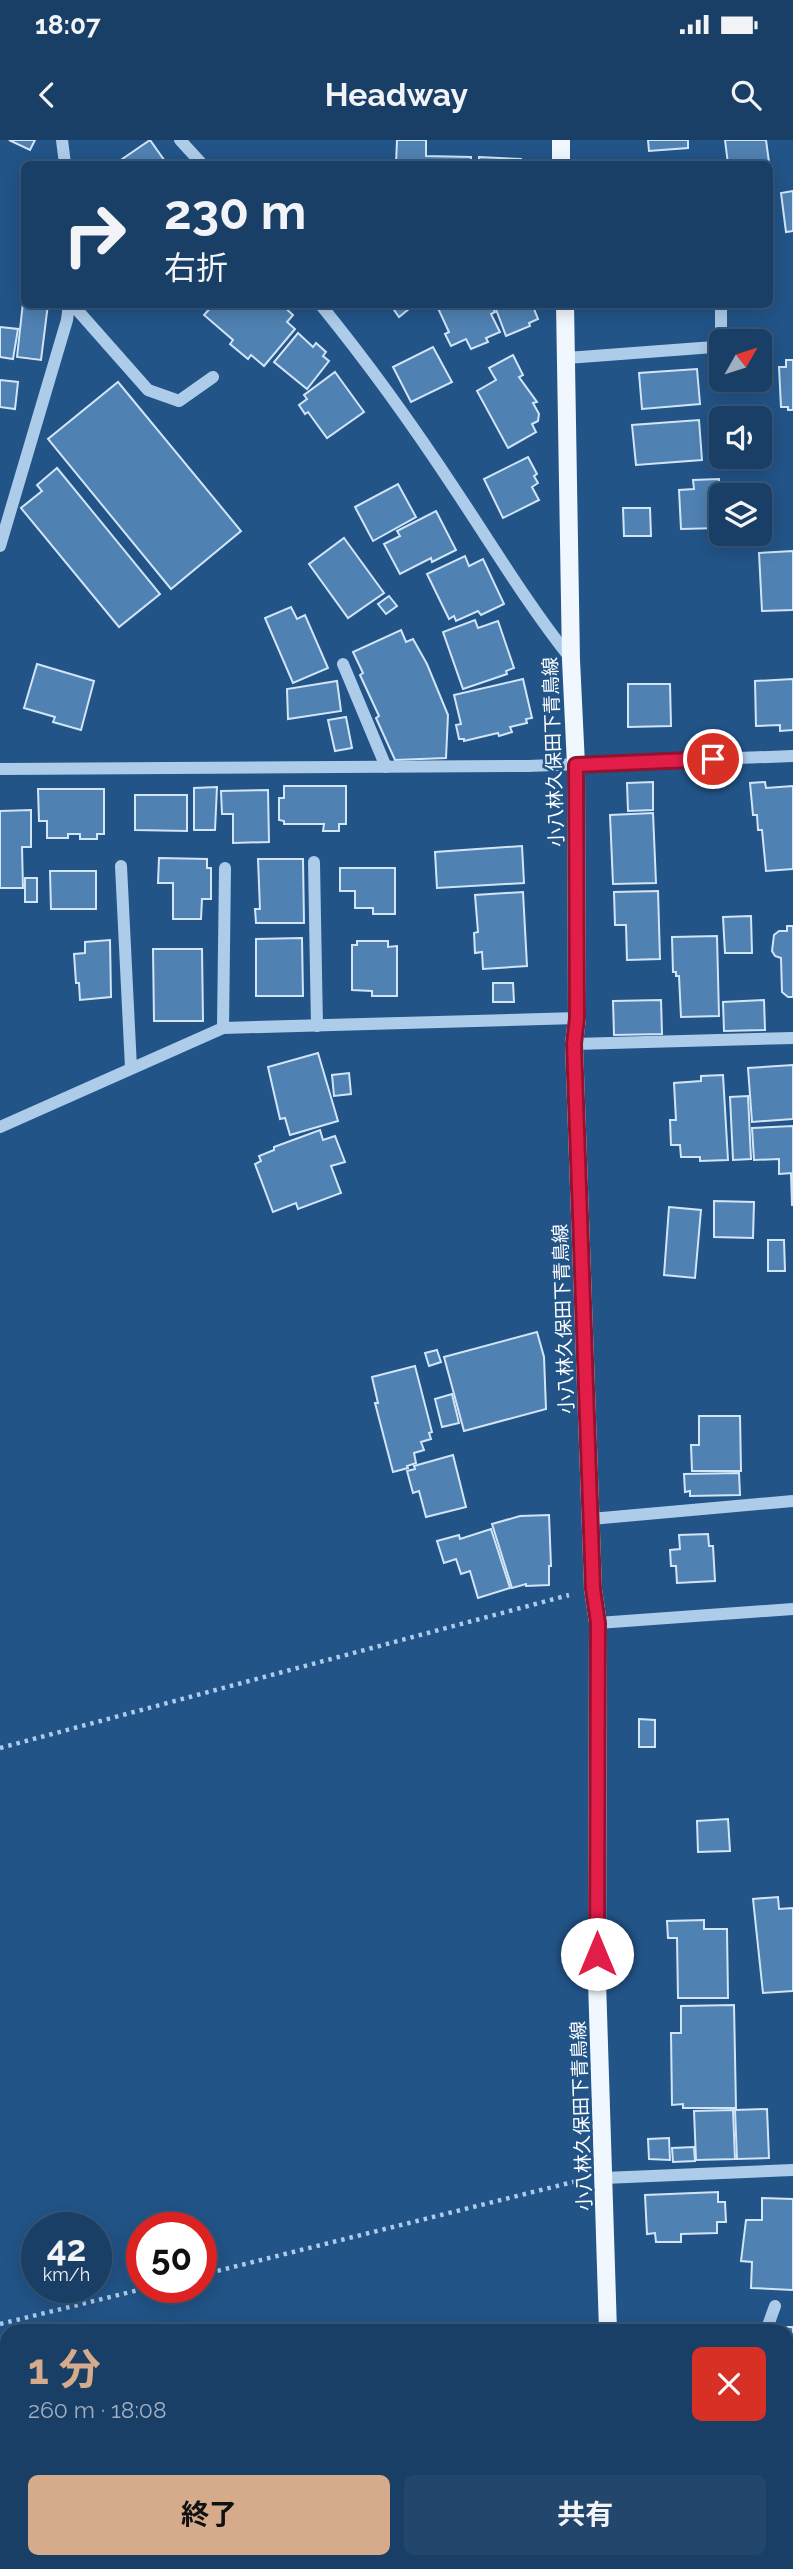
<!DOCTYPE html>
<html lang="ja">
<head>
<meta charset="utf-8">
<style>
  body { margin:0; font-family:Raleway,"Noto Sans JP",sans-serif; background:#23466c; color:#f1f3f6; height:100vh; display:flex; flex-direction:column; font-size:26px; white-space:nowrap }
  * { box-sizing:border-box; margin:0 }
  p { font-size:23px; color:#9fafbf }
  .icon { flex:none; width:38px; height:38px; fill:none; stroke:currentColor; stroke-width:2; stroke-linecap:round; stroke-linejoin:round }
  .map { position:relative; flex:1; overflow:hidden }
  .details { position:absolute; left:0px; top:2184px; width:794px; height:245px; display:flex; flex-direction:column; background:#1a3f66; border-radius:21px 21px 0 0; box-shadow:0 4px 18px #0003,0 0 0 2px #38587a }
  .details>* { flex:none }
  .banner { position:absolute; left:21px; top:21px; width:752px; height:147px; border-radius:10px; box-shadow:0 4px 18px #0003,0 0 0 2px #38587a; background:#1a3f66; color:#f1f3f6; overflow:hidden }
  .needle { width:46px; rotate:51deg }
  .controls { position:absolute; left:709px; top:189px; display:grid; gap:14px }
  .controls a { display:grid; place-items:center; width:63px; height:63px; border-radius:10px; background:#1a3f66; box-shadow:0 4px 18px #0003,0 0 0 2px #38587a; font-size:35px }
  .speed { position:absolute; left:21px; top:2072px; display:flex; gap:14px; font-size:35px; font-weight:700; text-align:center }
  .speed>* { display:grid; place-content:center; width:91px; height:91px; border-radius:50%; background:#1a3f66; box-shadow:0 4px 18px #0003,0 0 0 2px #38587a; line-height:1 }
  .speed small { font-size:18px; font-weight:400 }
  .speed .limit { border:10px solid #d22; background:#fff; color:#111 }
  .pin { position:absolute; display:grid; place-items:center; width:60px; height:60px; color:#fff; margin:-30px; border:4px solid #fff; border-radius:50%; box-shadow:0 2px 7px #0007 }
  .me { position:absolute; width:77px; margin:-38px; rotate:0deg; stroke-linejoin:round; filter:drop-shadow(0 0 5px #0008) }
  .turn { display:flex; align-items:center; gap:24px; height:147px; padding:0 28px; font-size:32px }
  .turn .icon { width:91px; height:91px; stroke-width:2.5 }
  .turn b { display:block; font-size:49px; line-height:60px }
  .round { display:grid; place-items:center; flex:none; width:74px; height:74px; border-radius:10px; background:#23466c }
  .head { display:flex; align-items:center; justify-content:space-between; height:119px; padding:0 28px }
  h1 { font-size:42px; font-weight:700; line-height:52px; color:#d6ab8b }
  .primary-button { display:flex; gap:14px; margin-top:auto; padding:14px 28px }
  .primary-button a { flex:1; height:80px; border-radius:10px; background:#d6ab8b; color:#111; font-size:28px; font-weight:700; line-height:80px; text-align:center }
  .primary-button a+a { background:#23466c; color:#f1f3f6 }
  .status { display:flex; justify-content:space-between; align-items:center; height:49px; padding:0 35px; background:#1a3f66; direction:ltr }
  .status svg { height:19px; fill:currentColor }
  header { display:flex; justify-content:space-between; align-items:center; height:91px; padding:0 28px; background:#1a3f66; font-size:32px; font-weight:700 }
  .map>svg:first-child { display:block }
</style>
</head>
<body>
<div class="status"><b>18:07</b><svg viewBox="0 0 49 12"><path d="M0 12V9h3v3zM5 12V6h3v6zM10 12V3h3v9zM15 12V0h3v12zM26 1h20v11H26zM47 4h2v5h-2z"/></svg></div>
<header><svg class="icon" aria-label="back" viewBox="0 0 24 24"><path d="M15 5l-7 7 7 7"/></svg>Headway<svg class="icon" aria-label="search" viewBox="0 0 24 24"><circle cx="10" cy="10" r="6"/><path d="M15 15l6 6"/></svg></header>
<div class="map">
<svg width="793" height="2429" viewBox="0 0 793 2429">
  <rect width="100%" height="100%" fill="#225488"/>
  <g fill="#4f81b2" stroke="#d1e5f7" stroke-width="2">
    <polygon points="9,0 35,0 30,10"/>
    <polygon points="150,0 167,24 115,24"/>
    <polygon points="397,0 426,0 426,16 471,17 471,24 396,24"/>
    <polygon points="648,0 688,0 688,8 649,11"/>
    <polygon points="725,0 766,0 769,22 728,24"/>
    <polygon points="479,17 521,19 521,24 479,24"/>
    <polygon points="793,51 793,91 786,92 781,53"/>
    <polygon points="24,153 24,164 48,164 41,220 17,217"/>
    <polygon points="219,164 281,164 293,175 287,182 295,189 264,226 251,215 248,219 230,204 233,200 204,175 213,165 216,168"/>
    <polygon points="390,164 415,164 399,177"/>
    <polygon points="440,164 491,164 495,172 491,174 500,192 486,198 488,202 471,209 466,199 451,206 445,194 449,192 437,166"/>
    <polygon points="494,164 532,164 538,179 529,183 530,186 506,196"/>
    <polygon points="0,187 18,189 13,219 0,217"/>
    <polygon points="298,193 313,207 316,203 326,212 323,216 329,221 307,249 274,222"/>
    <polygon points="433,207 452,242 411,262 393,227"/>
    <polygon points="513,215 523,235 519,237 537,262 533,263 539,274 538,281 532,284 536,292 508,308 477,251 496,240 489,228"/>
    <polygon points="786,220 793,220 793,270 788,270 788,267 781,267 779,227 786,227"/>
    <polygon points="697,229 700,264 642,269 639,233"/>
    <polygon points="335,232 364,272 327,298 308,272 305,274 299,265 307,259 304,255"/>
    <polygon points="0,240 18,242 15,269 0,267"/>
    <polygon points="118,242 241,391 171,449 48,299"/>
    <polygon points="699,280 702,320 636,325 632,285"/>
    <polygon points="528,317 537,334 534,336 538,343 532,347 539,360 503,378 484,339"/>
    <polygon points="57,328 160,454 119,487 21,368 42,351 37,345"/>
    <polygon points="719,339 719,342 725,342 725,355 721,355 721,388 681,389 679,350 694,349 693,340"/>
    <polygon points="398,344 416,377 373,401 355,367"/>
    <polygon points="623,368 650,368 651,396 624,396"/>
    <polygon points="436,371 456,410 432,422 431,418 400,434 384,404 400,396 397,391"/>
    <polygon points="344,398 384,453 348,478 309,424"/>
    <polygon points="793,411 793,470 762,471 759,413"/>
    <polygon points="465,416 469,426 483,419 504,464 481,475 478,471 456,481 454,476 449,479 427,434"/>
    <polygon points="389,456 397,466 386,474 378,464"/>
    <polygon points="291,467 297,479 305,475 328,528 293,543 265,478"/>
    <polygon points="475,480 478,488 498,481 514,528 506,531 507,534 463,549 443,492"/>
    <polygon points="401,490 406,502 413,499 427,524 448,575 446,618 395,620 376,578 379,576 360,535 363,533 353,512"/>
    <polygon points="37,524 94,541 81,590 53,582 55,577 24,568"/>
    <polygon points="523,539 532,578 526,579 527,583 510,587 512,592 499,596 498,593 464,601 464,599 459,599 456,585 461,584 454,555"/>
    <polygon points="793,539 793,590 780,591 780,585 756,586 755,541"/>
    <polygon points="337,541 341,571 288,579 287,549"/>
    <polygon points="628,544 670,544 671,586 628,587"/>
    <polygon points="346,577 352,608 335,611 328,580"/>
    <polygon points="653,642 653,670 628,671 627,643"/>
    <polygon points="765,642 766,648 793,646 793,729 766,731 762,690 758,690 757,675 753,675 750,643"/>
    <polygon points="284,646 346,646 346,684 339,684 339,691 323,691 324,684 284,684 284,681 279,680 279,658 284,658"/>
    <polygon points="217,647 215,690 194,690 194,648"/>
    <polygon points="38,649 104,649 104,694 97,694 97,699 80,699 80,694 68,694 68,698 47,698 47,681 39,681"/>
    <polygon points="268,650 269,702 233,703 233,674 222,674 221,651"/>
    <polygon points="135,655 187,655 187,691 135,690"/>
    <polygon points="31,670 31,707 22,707 23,748 0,748 0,671"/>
    <polygon points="653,673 656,743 613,744 610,675"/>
    <polygon points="522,706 524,743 437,748 435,712"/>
    <polygon points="159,718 207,719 207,728 211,728 211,759 202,759 201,779 173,779 173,743 158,743"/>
    <polygon points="258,719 303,719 304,783 256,783 255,769 260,769"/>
    <polygon points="340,728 395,728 395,774 373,774 373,768 355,768 355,751 340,751"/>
    <polygon points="50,731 96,731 96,769 51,769"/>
    <rect x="25" y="738" width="12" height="24"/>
    <polygon points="658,751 660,819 627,820 626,785 615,785 614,752"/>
    <polygon points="523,752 527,826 483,829 482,812 475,813 474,793 478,792 475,755"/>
    <polygon points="751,776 752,813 725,813 723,777"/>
    <polygon points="787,786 793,786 793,857 788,857 782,852 781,818 775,816 772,811 774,795 779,791 787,791"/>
    <polygon points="717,796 719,876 681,877 679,836 676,836 676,832 673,832 672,797"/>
    <polygon points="302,798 303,856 256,856 256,799"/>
    <polygon points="110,800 111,857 80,860 79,843 76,843 74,814 85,813 85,802"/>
    <polygon points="357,801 388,801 388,807 397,806 397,856 372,856 372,851 352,850 352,805 357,805"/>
    <polygon points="153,809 202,809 203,881 154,881"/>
    <polygon points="493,843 513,843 514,862 493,862"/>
    <polygon points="661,860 662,894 614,895 613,861"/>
    <polygon points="764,860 765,890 724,891 723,862"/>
    <polygon points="318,913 338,981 290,995 285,978 280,979 268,927"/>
    <polygon points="793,925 793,979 752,982 748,928"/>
    <polygon points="349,933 351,954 334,956 332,935"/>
    <polygon points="723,935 728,1020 700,1021 700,1017 681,1017 680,1005 671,1005 670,980 676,980 674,943 701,941 701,936"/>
    <polygon points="748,956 751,1019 733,1020 730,957"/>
    <polygon points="793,986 793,1033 779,1034 779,1019 754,1020 752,988"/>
    <polygon points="320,990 323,1000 335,996 345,1022 331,1026 341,1053 298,1069 296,1063 273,1072 255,1024 261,1021 259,1016 274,1010 274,1007"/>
    <polygon points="791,1035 793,1035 793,1065 792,1065"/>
    <polygon points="714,1061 754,1062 753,1098 714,1097"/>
    <polygon points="669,1067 701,1070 695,1138 664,1135"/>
    <polygon points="768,1100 784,1100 785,1131 768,1131"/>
    <polygon points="537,1192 544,1217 546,1269 464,1291 444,1217"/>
    <polygon points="437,1210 441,1222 429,1226 425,1213"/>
    <polygon points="415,1226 432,1292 429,1293 431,1299 421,1302 424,1310 414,1313 416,1323 407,1326 408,1328 393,1332 375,1263 378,1263 372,1237"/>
    <polygon points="452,1254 459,1283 442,1287 435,1259"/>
    <polygon points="699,1276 740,1276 741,1331 692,1331 691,1305 699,1305"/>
    <polygon points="453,1315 466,1367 426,1377 419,1351 413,1353 407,1331 415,1329 414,1326"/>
    <polygon points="739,1333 740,1355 690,1356 690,1351 685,1352 684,1334"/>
    <polygon points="549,1375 551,1426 549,1426 549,1445 526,1446 526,1444 512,1448 492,1384 520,1376"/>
    <polygon points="491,1389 510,1448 478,1458 470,1431 461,1434 456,1419 444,1423 437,1401 459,1395 460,1399"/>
    <polygon points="708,1394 709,1406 713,1406 715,1441 677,1443 676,1426 671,1426 670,1410 680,1409 679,1395"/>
    <polygon points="639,1579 655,1580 655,1607 639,1607"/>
    <polygon points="728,1679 730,1711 698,1712 697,1681"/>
    <polygon points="778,1757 779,1769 793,1768 793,1851 763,1853 753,1759"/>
    <polygon points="704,1780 704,1789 727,1789 728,1858 678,1858 677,1798 668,1798 667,1781"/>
    <polygon points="734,1865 736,1968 683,1968 683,1964 672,1965 671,1893 681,1893 681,1866"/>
    <polygon points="767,1969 769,2018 737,2019 735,1970"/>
    <polygon points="733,1970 735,2019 696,2020 694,1971"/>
    <polygon points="669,1998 670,2020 649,2019 648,1999"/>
    <polygon points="694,2007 695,2021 673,2022 672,2008"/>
    <polygon points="718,2052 718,2062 725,2062 726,2082 717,2082 717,2093 681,2094 681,2102 656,2102 655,2093 647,2094 645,2055"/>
    <polygon points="762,2058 793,2059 793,2150 751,2148 752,2122 741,2121 746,2080 762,2080"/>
    <polygon points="776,2187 793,2187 793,2237 788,2237 788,2191 777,2191"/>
    <rect x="788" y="2243" width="5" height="55"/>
  </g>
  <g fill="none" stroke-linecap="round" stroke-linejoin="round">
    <g stroke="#adccea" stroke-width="4.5" stroke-dasharray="3.5 5" stroke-linecap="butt">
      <polyline points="0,1608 569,1455"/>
      <polyline points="201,2135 577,2041"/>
      <polyline points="0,2184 151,2147"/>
      <polyline points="0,2371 7,2399"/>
      <polyline points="13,2422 14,2429"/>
    </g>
    <g stroke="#adccea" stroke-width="12">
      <polyline points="62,0 65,24"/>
      <polyline points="180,0 202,24"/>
      <polyline points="72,164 148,250 179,261 213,237"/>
      <path d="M320 164C369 224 414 287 456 351 494 408 528 465 571 519"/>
      <polyline points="567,218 714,207 721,199 721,164"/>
      <polyline points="0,406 67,180 69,164"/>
      <polyline points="343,524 386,627"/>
      <polyline points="0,629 528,626 793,616"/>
      <polyline points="314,722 317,886"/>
      <polyline points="121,726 131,928"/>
      <polyline points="223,888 225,728"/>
      <polyline points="574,904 793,898"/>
      <polyline points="0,987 223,888 577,878"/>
      <polyline points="591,1379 793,1361"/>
      <polyline points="598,1483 793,1469"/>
      <polyline points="604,2038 793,2030"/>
      <polyline points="766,2191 775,2166"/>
    </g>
    <g stroke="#f1f7fe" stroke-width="18">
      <polyline points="561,0 561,24"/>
      <polyline points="565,164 571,520 576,625 577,878 574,904 593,1449 598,1483 597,1841 608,2191"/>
      <polyline points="614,2422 615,2429"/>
    </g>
  </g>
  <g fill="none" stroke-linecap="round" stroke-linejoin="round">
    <defs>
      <polyline id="route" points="597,1814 598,1483 593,1449 574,904 577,878 576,625 713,619"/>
    </defs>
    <use href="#route" stroke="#92132f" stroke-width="18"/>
    <use href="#route" stroke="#e11d48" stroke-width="12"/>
  </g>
  <g text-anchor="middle" stroke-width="5" stroke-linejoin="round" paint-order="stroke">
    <g font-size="19" fill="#fff" stroke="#225488">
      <text transform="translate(553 612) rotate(-92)" y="7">小八林久保田下青鳥線</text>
      <text transform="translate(563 1179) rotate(-92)" y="7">小八林久保田下青鳥線</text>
      <text transform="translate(581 1976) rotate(-92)" y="7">小八林久保田下青鳥線</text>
    </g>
  </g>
</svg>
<div class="controls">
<a><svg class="needle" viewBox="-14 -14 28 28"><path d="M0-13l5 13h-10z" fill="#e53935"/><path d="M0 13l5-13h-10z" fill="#9fafbf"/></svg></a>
<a><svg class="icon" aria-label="sound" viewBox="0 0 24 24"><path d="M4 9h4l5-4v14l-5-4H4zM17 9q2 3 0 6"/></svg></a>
<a><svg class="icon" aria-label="layers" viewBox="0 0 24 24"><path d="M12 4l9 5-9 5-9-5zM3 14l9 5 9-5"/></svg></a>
</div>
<div class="speed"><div>42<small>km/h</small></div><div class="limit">50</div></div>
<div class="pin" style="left:713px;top:619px;background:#d93025"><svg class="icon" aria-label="arrive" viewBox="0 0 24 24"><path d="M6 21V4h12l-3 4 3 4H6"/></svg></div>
<svg class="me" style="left:597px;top:1814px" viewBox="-20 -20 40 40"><circle r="19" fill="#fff"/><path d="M0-13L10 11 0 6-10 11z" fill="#e11d48"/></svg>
<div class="banner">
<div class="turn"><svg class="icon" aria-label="right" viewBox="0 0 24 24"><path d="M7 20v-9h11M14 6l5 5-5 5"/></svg><div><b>230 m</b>右折</div></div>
</div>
<section class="details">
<div class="head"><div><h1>1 分</h1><p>260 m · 18:08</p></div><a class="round" style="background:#d93025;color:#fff"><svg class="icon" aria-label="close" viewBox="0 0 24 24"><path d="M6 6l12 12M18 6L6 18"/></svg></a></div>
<div class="primary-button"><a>終了</a><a>共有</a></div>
</section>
</div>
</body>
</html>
